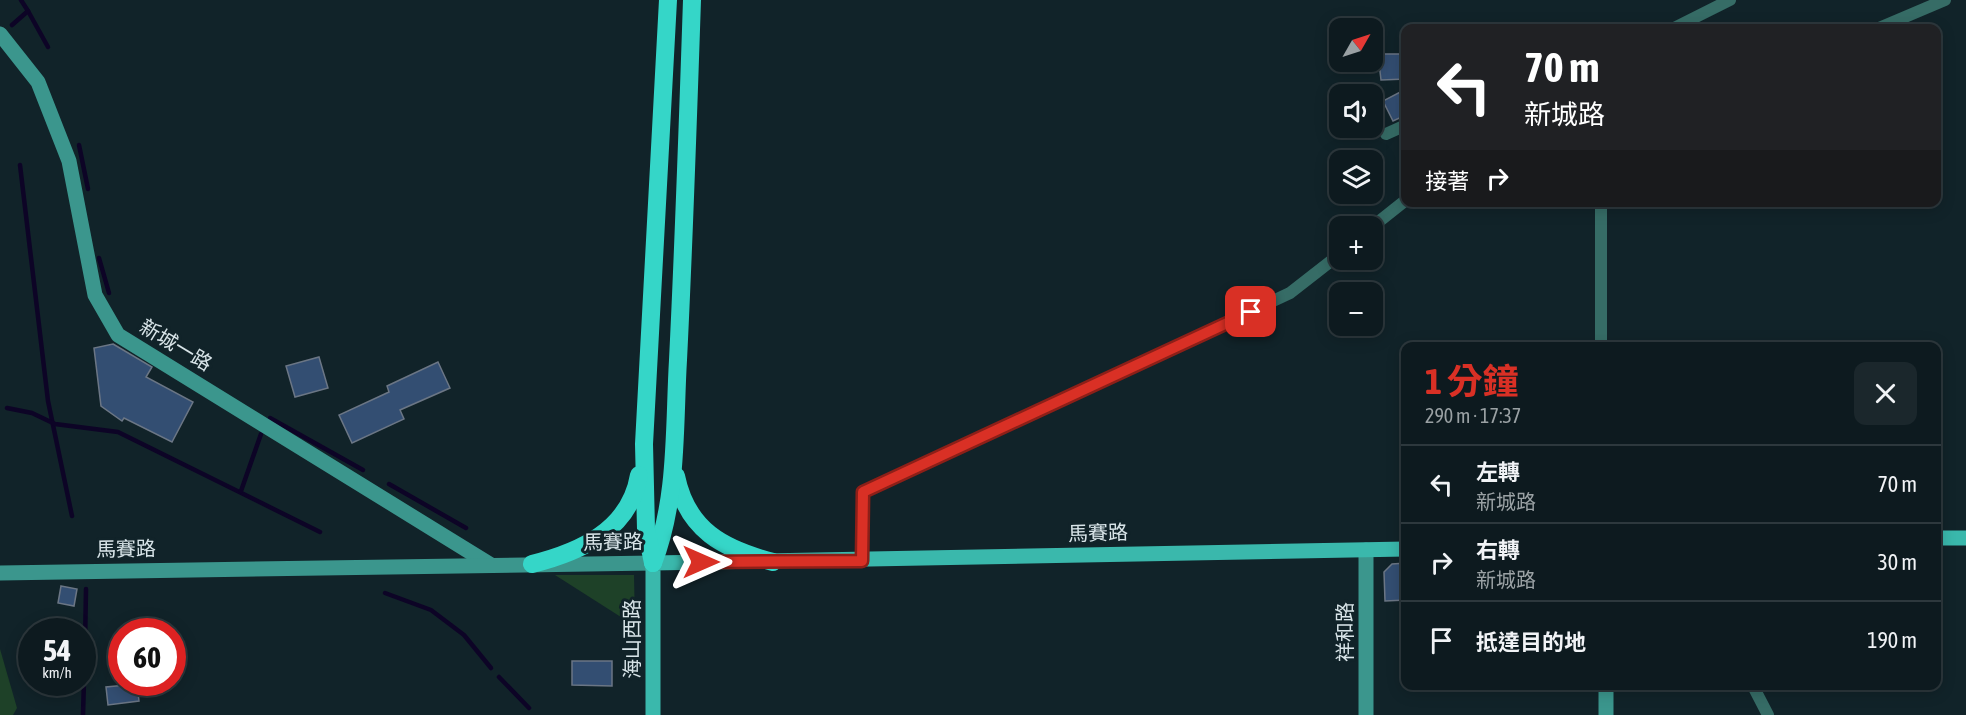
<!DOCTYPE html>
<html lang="zh-TW">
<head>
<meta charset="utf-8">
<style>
  body { margin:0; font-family:"Asap Condensed","Noto Sans TC",sans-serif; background:#1b272c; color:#f1f3f6; height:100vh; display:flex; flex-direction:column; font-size:22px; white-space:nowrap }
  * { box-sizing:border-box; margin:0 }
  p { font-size:20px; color:#9aa1a4 }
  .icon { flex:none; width:33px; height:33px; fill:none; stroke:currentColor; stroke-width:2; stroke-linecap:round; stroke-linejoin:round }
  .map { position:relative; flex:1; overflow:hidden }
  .drawer { position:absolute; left:1401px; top:342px; width:540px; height:348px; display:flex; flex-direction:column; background:#0d1a1f; border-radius:12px; box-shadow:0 3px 15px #0003,0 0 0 2px #2d383d }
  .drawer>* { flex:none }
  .top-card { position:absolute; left:1401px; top:24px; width:540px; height:183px; border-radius:12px; box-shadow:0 3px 15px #0003,0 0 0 2px #2d383d; background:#202124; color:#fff; overflow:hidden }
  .needle { width:39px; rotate:51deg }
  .fabs { position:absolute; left:1329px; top:18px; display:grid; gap:12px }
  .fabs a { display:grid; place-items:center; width:54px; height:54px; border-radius:12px; background:#0d1a1f; box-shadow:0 3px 15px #0003,0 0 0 2px #2d383d; font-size:30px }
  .speed { position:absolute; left:18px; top:618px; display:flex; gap:12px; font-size:30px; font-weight:700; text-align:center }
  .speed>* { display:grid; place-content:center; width:78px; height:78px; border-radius:50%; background:#0d1a1f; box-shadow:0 3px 15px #0003,0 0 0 2px #2d383d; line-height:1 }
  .speed small { font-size:15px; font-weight:400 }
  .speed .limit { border:9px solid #d22; background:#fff; color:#111 }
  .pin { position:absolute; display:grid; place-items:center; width:51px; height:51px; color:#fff; margin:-26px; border-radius:12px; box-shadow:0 3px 9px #0006 }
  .me { position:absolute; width:66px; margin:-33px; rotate:90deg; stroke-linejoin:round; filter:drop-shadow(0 0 4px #0008) }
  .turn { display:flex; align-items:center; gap:21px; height:126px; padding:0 24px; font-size:27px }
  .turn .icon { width:78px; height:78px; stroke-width:2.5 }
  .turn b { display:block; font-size:42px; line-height:51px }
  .then { display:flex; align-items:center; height:57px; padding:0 24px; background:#0003; gap:12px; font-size:22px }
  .round { display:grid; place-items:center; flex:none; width:63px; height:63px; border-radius:12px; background:#1b272c }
  .summary { display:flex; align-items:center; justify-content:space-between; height:102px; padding:0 24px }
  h1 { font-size:36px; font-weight:700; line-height:45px; color:#d93025 }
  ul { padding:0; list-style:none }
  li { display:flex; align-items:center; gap:18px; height:78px; padding:0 24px; border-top:2px solid #2d383d }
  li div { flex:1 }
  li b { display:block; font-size:22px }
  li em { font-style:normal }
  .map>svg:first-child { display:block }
</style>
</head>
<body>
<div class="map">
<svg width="1966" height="715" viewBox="0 0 1966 715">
  <rect width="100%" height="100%" fill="#112329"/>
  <g fill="#1e4128">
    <polygon points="555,575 634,575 635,626"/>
    <polygon points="0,649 17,708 13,715 0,715"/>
  </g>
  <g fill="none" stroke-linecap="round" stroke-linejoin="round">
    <g stroke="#0d0426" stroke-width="4.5">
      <polyline points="28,11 48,47"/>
      <polyline points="12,25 28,11 21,0"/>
      <polyline points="79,145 88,189"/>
      <polyline points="20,165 48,401 72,516"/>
      <polyline points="99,258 109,293"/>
      <polyline points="7,408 32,413 55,424 118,432 320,532"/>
      <polyline points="270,418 363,470"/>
      <polyline points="389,484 466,528"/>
      <polyline points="241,491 261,434"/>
      <polyline points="385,593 431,610 464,635 491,668"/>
      <polyline points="85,645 86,589"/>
      <polyline points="499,677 529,708"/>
      <polyline points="83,715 84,680"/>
    </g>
  </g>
  <g fill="#334e72" stroke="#6b7685" stroke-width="1.5">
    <polygon points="1378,54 1406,54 1406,79 1381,80"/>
    <polygon points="1406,89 1406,115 1393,121 1383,101"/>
    <polygon points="113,344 152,367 146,377 193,402 172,442 124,418 122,421 101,406 94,348"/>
    <polygon points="319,357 328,388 295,397 286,366"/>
    <polygon points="438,362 450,388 400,410 404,419 352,443 339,415 389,392 387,386"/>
    <polygon points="1406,563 1406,600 1385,601 1384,572 1392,564"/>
    <polygon points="61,586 77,589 74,606 58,603"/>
    <polygon points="572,661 612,661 612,686 572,685"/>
    <polygon points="137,684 139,701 108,705 106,687"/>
  </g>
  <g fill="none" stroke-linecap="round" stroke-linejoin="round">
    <g stroke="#366c66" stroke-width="12">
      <polyline points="1674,28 1730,0"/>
      <polyline points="1879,28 1945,0"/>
      <polyline points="1386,134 1406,125"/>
      <polyline points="1372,227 1406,200"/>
      <polyline points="1601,346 1601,202"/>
      <polyline points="862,561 863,492 1290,293 1340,254"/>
      <polyline points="1753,686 1768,715"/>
    </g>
    <g stroke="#3b968d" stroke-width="15">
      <polyline points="0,34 38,82 69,161 95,295 118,335 491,565"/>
      <polyline points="0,573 653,563"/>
      <polyline points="1606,686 1606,715"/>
      <polyline points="1366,715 1366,550"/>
    </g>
    <g stroke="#3ab8ac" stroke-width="15">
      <polyline points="1936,538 1966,538"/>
      <polyline points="653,715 653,563 1406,549"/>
    </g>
    <g stroke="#35d6c8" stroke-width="18">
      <path d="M676 476C687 530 723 549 773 562"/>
      <path d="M653 563C678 499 674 427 678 360 684 240 688 120 692 0"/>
      <polyline points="653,563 646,529 644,444 668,0"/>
      <path d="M532 564C580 552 630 530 639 475"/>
    </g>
  </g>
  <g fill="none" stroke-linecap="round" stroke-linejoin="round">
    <defs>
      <polyline id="route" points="701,562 862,561 863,492 1251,312"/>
    </defs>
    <use href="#route" stroke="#8d1f18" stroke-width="15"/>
    <use href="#route" stroke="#d93025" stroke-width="10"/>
  </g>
  <g text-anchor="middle" stroke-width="6" stroke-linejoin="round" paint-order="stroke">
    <g font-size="20" fill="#d8e4e8" stroke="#112329">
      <text transform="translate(176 345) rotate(31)" y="7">新城一路</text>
      <text transform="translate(1098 533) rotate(-2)" y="7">馬賽路</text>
      <text transform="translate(613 542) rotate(-1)" y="7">馬賽路</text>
      <text transform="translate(126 549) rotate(-1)" y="7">馬賽路</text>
      <text transform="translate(1345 632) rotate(-90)" y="7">祥和路</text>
      <text transform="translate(632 639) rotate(-90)" y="7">海山西路</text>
    </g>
  </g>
</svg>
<div class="fabs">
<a><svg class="needle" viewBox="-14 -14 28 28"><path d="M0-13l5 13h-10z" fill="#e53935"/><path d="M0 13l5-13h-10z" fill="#9aa1a4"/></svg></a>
<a><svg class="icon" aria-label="sound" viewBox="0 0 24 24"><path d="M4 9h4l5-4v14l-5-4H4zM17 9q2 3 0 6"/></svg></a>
<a><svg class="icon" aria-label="layers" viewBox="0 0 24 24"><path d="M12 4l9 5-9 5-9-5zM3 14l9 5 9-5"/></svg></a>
<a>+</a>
<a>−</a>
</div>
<div class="speed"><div>54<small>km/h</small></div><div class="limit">60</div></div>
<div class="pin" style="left:1251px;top:312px;background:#d93025"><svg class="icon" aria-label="arrive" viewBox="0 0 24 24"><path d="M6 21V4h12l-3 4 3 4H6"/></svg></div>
<svg class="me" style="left:701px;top:562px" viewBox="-20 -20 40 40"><path d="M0-17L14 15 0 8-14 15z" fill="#d93025" stroke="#fff" stroke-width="4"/></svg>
<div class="top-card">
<div class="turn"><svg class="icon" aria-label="left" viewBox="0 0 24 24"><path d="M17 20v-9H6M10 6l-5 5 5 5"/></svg><div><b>70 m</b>新城路</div></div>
<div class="then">接著<svg class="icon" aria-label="right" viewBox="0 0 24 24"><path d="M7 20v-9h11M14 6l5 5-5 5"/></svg></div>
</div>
<section class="drawer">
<div class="summary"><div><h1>1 分鐘</h1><p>290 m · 17:37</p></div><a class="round"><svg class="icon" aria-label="close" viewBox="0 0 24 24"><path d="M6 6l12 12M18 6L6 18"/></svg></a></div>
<ul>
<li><svg class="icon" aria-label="left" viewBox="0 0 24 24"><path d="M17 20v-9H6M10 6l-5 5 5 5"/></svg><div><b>左轉</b><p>新城路</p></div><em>70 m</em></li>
<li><svg class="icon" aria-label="right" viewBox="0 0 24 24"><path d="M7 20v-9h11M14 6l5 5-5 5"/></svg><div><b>右轉</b><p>新城路</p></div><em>30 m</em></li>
<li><svg class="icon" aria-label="arrive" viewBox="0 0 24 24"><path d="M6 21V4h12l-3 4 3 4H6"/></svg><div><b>抵達目的地</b></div><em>190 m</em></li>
</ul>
</section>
</div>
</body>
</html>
